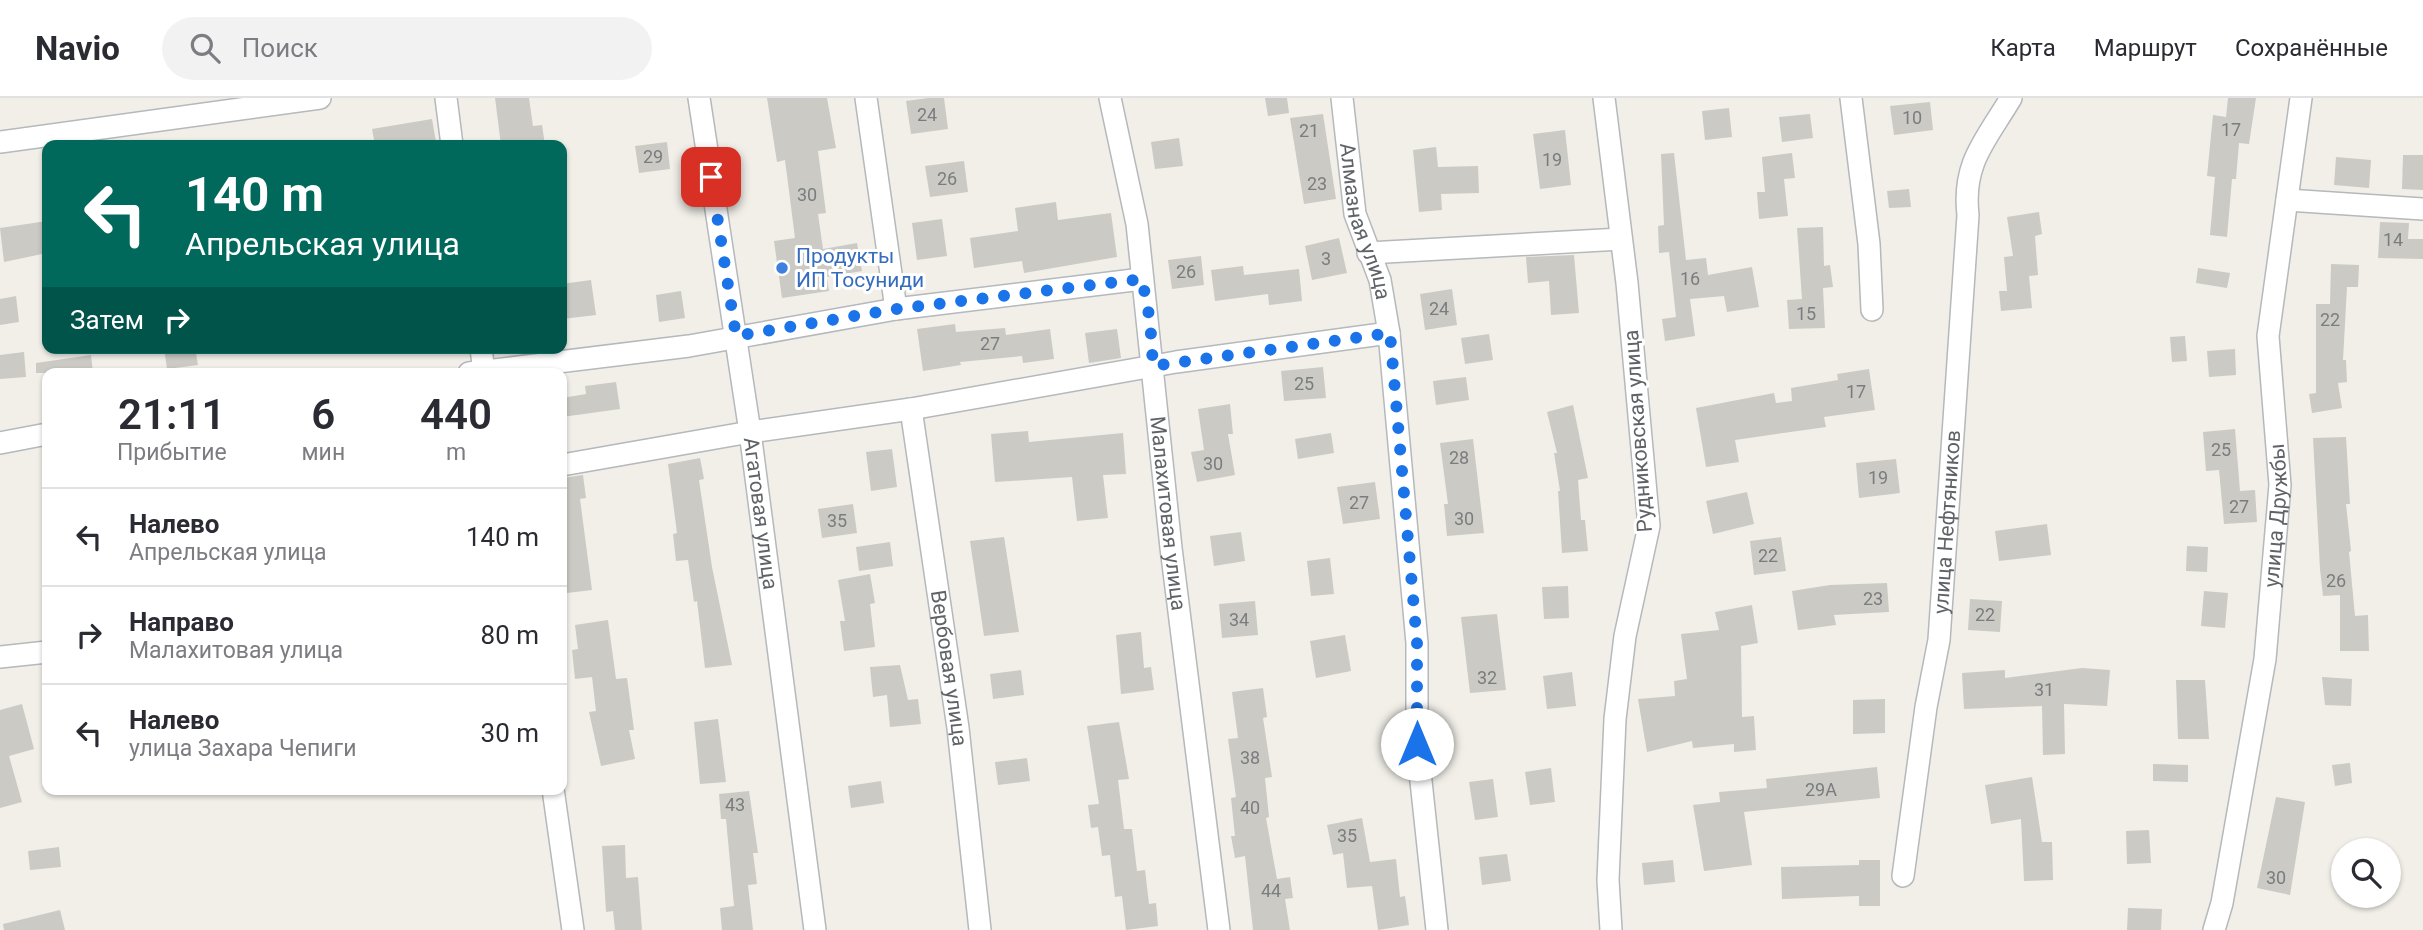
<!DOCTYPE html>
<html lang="ru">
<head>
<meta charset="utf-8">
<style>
  body { margin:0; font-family:Roboto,sans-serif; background:#f2f2f3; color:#2b2b33; height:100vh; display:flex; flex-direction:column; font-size:26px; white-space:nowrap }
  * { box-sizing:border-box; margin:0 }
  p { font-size:23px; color:#7c7c81 }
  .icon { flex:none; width:38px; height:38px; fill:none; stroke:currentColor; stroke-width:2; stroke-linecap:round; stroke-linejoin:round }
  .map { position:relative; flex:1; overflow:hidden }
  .details { position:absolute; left:42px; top:270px; width:525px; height:427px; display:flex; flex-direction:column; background:#fff; border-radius:14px; box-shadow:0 2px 5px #0004 }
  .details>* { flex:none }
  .hud { position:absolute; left:42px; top:42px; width:525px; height:214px; border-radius:14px; box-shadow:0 2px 5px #0004; background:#00695c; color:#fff; overflow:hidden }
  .tools { position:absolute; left:2331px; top:740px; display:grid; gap:14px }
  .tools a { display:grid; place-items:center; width:70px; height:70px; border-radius:50%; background:#fff; box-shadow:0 2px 5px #0004; font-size:35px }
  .pin { position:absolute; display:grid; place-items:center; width:60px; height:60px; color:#fff; margin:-30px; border-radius:14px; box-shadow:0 4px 10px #0006 }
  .me { position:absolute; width:77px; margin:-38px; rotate:0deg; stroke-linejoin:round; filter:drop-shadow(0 0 5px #0008) }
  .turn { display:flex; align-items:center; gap:24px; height:147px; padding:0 28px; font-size:32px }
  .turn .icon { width:91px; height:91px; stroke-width:2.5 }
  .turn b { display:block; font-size:49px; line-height:60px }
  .then { display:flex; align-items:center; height:66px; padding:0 28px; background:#0003; gap:14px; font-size:26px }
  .eta { display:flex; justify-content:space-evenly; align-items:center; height:119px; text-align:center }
  .eta b { font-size:42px; font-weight:600; line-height:49px }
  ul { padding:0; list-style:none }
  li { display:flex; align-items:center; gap:21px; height:98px; padding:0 28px; border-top:2px solid #e1e1e2 }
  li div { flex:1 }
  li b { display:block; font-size:26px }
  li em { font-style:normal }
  header { display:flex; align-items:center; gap:42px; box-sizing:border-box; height:98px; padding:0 35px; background:#fff; border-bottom:2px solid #e1e1e2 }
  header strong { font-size:33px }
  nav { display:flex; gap:38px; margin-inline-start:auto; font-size:24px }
  .search { width:490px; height:63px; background:#f2f2f3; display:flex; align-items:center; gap:18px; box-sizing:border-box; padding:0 24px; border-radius:38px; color:#7c7c81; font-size:26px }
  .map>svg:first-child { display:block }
</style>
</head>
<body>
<header>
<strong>Navio</strong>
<div class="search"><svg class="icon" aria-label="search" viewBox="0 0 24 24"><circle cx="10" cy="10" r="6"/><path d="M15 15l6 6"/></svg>Поиск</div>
<nav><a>Карта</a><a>Маршрут</a><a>Сохранённые</a></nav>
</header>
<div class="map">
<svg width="2423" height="832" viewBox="0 0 2423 832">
  <rect width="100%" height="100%" fill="#f1efe8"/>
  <g fill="#cccac5">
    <polygon points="495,0 529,0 533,28 542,27 545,47 501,47"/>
    <polygon points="767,0 827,0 836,50 818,53 826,115 818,116 823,151 857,145 862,173 827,179 829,193 782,200 774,143 795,140 785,62 777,64"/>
    <polygon points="928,0 944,0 948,31 911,36 906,3"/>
    <polygon points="1265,0 1287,0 1289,15 1268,18"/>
    <polygon points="2228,0 2256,0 2249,46 2239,45 2236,81 2232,81 2227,139 2210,137 2215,79 2207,78 2213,17 2226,19"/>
    <polygon points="1930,4 1933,32 1894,37 1890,8"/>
    <polygon points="1729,10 1732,39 1705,42 1702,13"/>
    <polygon points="1323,16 1336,101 1304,106 1290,20"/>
    <polygon points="1810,16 1813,40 1782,44 1779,19"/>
    <polygon points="432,21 436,44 375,47 372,31"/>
    <polygon points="1565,32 1571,87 1540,91 1533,36"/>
    <polygon points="1179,40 1183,68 1155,71 1151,44"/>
    <polygon points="667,44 670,71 639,75 635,48"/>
    <polygon points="1436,49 1438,69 1478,68 1479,95 1441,96 1442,112 1419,114 1413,52"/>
    <polygon points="1674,55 1686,162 1706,160 1708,177 1752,169 1759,209 1727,214 1724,198 1690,201 1695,238 1665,243 1662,221 1676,219 1669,154 1659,155 1658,128 1664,127 1661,56"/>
    <polygon points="1792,55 1795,80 1784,81 1788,118 1759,121 1757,94 1765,94 1762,59"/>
    <polygon points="2403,57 2423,57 2423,92 2402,91"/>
    <polygon points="2336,59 2371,62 2369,90 2334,87"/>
    <polygon points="964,63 968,94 930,99 925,68"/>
    <polygon points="1909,91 1911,109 1889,110 1887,93"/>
    <polygon points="1056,104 1058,122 1111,115 1117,159 1024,175 1022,163 974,170 970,140 1018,133 1015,110"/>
    <polygon points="2039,114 2042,136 2035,138 2038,177 2029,178 2032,210 2001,213 1999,193 2007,193 2004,159 2013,158 2007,119"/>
    <polygon points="942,121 947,158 917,162 912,125"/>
    <polygon points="47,123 47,155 4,164 0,130"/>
    <polygon points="2380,124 2409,125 2408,141 2423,141 2423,161 2378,160"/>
    <polygon points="1823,129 1824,168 1830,167 1833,189 1823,190 1825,230 1789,231 1787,202 1802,201 1797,130"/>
    <polygon points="1339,140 1347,175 1312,182 1305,148"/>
    <polygon points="1574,157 1579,215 1551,217 1549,183 1528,185 1526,159"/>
    <polygon points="1201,158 1204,187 1172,191 1168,162"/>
    <polygon points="2331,166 2359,167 2358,189 2347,189 2343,262 2346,262 2347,284 2338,285 2342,310 2312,315 2309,296 2316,295 2316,206 2330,206"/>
    <polygon points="1243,168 1244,177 1299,171 1302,203 1269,207 1268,196 1215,203 1211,172"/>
    <polygon points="2198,170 2230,175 2227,190 2196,185"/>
    <polygon points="591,182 596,217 562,221 562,186"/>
    <polygon points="1452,191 1457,227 1425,232 1420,196"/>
    <polygon points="681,193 685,220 659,224 656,197"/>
    <polygon points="16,198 19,224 0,227 0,201"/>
    <polygon points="955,226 956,234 1005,230 1006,237 1050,231 1054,261 1023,265 1022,258 960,264 961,267 923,273 917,231"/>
    <polygon points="1117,231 1121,260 1089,265 1085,235"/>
    <polygon points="1489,236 1493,262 1465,266 1461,240"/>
    <polygon points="2185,238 2187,263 2172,264 2170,239"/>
    <polygon points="164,250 195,250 198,267 167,271"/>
    <polygon points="2235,251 2236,277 2209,279 2207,253"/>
    <polygon points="24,254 26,279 0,281 0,257"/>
    <polygon points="91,257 93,275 36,275 36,265"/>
    <polygon points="1323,269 1326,300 1284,303 1281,273"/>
    <polygon points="1869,271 1875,312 1824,319 1826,329 1735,342 1739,364 1706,369 1696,310 1774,295 1776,305 1792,303 1791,290 1838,282 1837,276"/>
    <polygon points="1466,279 1469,302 1436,307 1433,283"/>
    <polygon points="616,284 620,311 562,319 562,300 586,296 585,288"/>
    <polygon points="1230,306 1233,336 1228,336 1235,377 1197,384 1191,354 1204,352 1198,311"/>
    <polygon points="1573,307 1588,380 1578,382 1581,422 1585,422 1588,453 1562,455 1558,393 1560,393 1554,355 1557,355 1547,314"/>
    <polygon points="2235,331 2240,393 2255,392 2257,424 2224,426 2219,372 2206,373 2203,334"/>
    <polygon points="1028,333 1029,344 1123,335 1126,376 1103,377 1108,420 1077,423 1072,379 995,384 991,336"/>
    <polygon points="1331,335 1334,355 1298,361 1295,341"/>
    <polygon points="2346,339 2350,406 2346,406 2351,453 2349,454 2355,518 2368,517 2369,553 2340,553 2340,497 2323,498 2320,471 2313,340"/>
    <polygon points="1473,341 1484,435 1447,438 1444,406 1448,406 1440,345"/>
    <polygon points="892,351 897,389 871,393 866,354"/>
    <polygon points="700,360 704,381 699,382 712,469 732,567 705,570 697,503 694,504 688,462 676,463 673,436 677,435 668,366"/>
    <polygon points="1896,361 1900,395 1859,400 1856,365"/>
    <polygon points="583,377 586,400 580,401 592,492 567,495 562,458 562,380"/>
    <polygon points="1375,384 1380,421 1343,426 1337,389"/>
    <polygon points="1747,394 1754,426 1713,436 1706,403"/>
    <polygon points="853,406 857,435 822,440 818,411"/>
    <polygon points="2047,426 2051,457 1999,463 1995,433"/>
    <polygon points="1241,434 1245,463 1214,468 1210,438"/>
    <polygon points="1004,439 1019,534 984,538 970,443"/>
    <polygon points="1781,439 1786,473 1754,477 1750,443"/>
    <polygon points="890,444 893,468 859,473 856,449"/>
    <polygon points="2187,448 2208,449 2207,474 2186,473"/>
    <polygon points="1330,460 1334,496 1311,498 1307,463"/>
    <polygon points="870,476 875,505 870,506 875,549 844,553 840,523 845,523 838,482"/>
    <polygon points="1887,485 1889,514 1834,517 1836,527 1798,532 1792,493 1830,487"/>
    <polygon points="1568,488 1569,520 1544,521 1542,489"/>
    <polygon points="2204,493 2228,495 2225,530 2201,528"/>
    <polygon points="1970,501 2002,503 2000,534 1968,532"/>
    <polygon points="1255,503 1258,537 1222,540 1219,506"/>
    <polygon points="1752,507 1758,545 1741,548 1742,619 1754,618 1756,652 1734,654 1734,646 1693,650 1692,643 1647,654 1638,601 1675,598 1674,583 1687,581 1681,536 1719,532 1715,514"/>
    <polygon points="1497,516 1506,592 1470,595 1461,519"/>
    <polygon points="608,522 616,581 627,580 634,632 629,632 635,661 601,668 589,614 596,613 592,579 575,581 572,552 578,551 575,527"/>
    <polygon points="1141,534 1144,570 1151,569 1154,592 1121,596 1116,537"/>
    <polygon points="1345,537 1351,573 1316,580 1310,543"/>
    <polygon points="900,567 908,602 918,601 921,626 890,629 887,597 873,599 870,569"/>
    <polygon points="2082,570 2110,572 2107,608 2064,606 2065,656 2043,657 2042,608 1964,611 1962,575 2005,572 2005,580"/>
    <polygon points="1021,572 1024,597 993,601 990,576"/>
    <polygon points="1572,574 1576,608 1547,611 1543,578"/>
    <polygon points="2322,579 2352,581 2351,608 2325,607"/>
    <polygon points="2176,582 2205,582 2209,641 2178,641"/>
    <polygon points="1263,590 1267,619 1263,620 1272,679 1265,680 1269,719 1266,720 1277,781 1290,779 1293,800 1285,801 1290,832 1253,832 1245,758 1235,760 1231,738 1235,738 1231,700 1236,699 1228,641 1238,640 1232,594"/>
    <polygon points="1885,601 1885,635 1853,636 1853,602"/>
    <polygon points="22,606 34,651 9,658 22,704 0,710 0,612"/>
    <polygon points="718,621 726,684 700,686 694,624"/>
    <polygon points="1119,624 1129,681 1118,682 1124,731 1132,731 1137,773 1145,772 1149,806 1156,805 1158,828 1126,832 1122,798 1115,799 1110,757 1102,758 1098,729 1091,730 1088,707 1099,706 1087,628"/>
    <polygon points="1027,660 1030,683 998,687 995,664"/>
    <polygon points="2350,665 2352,685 2335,688 2332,667"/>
    <polygon points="2153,666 2188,667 2188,684 2153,683"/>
    <polygon points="1877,669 1880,700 1744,714 1752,767 1704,773 1693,707 1720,704 1719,694 1767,690 1766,681"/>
    <polygon points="1551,670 1555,704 1530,707 1525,674"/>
    <polygon points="2032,679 2042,744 2052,744 2053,782 2024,783 2021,721 1991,726 1985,687"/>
    <polygon points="1493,681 1498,719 1475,722 1469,684"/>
    <polygon points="881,683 884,705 851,710 848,688"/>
    <polygon points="749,693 758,755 753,755 757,786 748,787 753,832 722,832 720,810 734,808 726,721 721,721 719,696"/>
    <polygon points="2276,699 2305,704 2290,797 2257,790"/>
    <polygon points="1362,720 1370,764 1396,761 1400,799 1405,798 1409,827 1378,832 1372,788 1347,790 1343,755 1333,757 1327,727"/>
    <polygon points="2149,732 2151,765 2127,766 2126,733"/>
    <polygon points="625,747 626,780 638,779 642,832 615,832 613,813 606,814 602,748"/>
    <polygon points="59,749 61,769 30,772 28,753"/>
    <polygon points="1507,756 1511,783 1482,787 1479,759"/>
    <polygon points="1673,762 1675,784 1644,787 1642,765"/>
    <polygon points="1859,762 1880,762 1880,808 1859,808 1859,798 1782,801 1781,769 1859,767"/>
    <polygon points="2128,810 2162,811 2161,832 2127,832"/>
    <polygon points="60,812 65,832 4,832 3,826"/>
  </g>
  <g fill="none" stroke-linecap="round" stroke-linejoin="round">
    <defs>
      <g id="street">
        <polyline points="446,0 452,47"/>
        <path id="s1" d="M699 0 750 334 815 832"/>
        <polyline points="866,0 896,211"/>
        <path id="s2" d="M1110 0 1137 126 1171 450 1219 832"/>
        <path id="s3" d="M1342 0 1355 116 1380 182 1389 235 1417 545V646L1437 832"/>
        <polyline points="1604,0 1627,185 1649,428 1625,538 1615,621 1608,782 1611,832"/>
        <polyline points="1851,0 1869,146 1872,212"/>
        <polyline points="0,44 320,0"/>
        <polyline points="2287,102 2423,111"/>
        <polyline points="1368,155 1621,141"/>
        <polyline points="481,250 484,275"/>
        <polyline points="469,275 689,248 896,211 1142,181"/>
        <path id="s4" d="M911 311 958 630 980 832"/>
        <polyline points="0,345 47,336"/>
        <polyline points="562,367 750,334 911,311 1176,264 1389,235"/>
        <polyline points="0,559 47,554"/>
        <polyline points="553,691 573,832"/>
        <path id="s5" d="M1903 778 1926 609 1939 542 1968 117C1962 65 1986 42 2011 0"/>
        <path id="s6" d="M2214 832 2222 805 2265 561 2280 387 2268 238 2301 0"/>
      </g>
    </defs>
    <use href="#street" stroke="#b5b8bc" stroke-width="24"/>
    <use href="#street" stroke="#fff" stroke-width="21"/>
  </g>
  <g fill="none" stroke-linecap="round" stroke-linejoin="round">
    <polyline stroke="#1a73e8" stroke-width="12" stroke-dasharray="0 21.6" points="711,79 736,238 896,211 1142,181 1150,222 1153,268 1390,235 1417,545 1417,646"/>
  </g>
  <circle fill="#3f7fe0" stroke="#fff" stroke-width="2.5" cx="782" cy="170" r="7"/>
  <g text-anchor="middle" stroke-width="6" stroke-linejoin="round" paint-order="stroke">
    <g font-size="18" fill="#7a7d7f">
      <text x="927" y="23">24</text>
      <text x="1912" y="26">10</text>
      <text x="2231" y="38">17</text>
      <text x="1309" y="39">21</text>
      <text x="653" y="65">29</text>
      <text x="1552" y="68">19</text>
      <text x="947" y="87">26</text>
      <text x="1317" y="92">23</text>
      <text x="807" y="103">30</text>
      <text x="2393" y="148">14</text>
      <text x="1326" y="167">3</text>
      <text x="1186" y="180">26</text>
      <text x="1690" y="187">16</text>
      <text x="1439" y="217">24</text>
      <text x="1806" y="222">15</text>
      <text x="2330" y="228">22</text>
      <text x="990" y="252">27</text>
      <text x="1304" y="292">25</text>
      <text x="1856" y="300">17</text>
      <text x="2221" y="358">25</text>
      <text x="1459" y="366">28</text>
      <text x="1213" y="372">30</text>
      <text x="1878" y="386">19</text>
      <text x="1359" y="411">27</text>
      <text x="2239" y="415">27</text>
      <text x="1464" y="427">30</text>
      <text x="837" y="429">35</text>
      <text x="1768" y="464">22</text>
      <text x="2336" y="489">26</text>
      <text x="1873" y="507">23</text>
      <text x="1985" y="523">22</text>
      <text x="1239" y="528">34</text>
      <text x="1487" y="586">32</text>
      <text x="2044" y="598">31</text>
      <text x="1250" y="666">38</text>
      <text x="1821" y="698">29А</text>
      <text x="735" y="713">43</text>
      <text x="1250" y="716">40</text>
      <text x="1347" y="744">35</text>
      <text x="2276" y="786">30</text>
      <text x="1271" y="799">44</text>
    </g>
    <g font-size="21" fill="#5f6368" stroke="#fff">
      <text dy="7" stroke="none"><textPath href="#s3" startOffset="126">Алмазная улица</textPath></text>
      <text transform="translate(1638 333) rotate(-94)" y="7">Рудниковская улица</text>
      <text dy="7" stroke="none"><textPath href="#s1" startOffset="420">Агатовая улица</textPath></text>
      <text dy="7" stroke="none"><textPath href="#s2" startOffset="420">Малахитовая улица</textPath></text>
      <text dy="7" stroke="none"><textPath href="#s6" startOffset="420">улица Дружбы</textPath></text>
      <text dy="7" stroke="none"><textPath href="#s5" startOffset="357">улица Нефтяников</textPath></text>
      <text dy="7" stroke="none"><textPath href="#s4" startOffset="262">Вербовая улица</textPath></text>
    </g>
    <g font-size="21" fill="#366cbe" stroke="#fff" text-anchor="start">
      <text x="796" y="165">Продукты<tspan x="796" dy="24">ИП Тосуниди</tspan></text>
    </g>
  </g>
</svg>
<div class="tools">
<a><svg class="icon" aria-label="search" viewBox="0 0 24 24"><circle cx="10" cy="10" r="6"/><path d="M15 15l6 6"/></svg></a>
</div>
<div class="pin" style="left:711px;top:79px;background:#d93025"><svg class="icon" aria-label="arrive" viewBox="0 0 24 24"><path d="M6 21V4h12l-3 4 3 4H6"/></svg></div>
<svg class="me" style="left:1417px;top:646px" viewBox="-20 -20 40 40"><circle r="19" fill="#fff"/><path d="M0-13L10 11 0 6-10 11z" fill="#1a73e8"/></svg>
<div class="hud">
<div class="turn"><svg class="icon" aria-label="left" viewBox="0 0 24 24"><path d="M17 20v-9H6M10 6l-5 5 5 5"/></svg><div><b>140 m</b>Апрельская улица</div></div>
<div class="then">Затем<svg class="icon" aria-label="right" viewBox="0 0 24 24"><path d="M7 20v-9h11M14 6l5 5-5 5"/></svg></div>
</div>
<section class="details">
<div class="eta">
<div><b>21:11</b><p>Прибытие</p></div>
<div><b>6</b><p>мин</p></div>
<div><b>440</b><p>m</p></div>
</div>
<ul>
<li><svg class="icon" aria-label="left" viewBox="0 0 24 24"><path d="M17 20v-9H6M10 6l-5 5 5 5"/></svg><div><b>Налево</b><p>Апрельская улица</p></div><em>140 m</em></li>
<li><svg class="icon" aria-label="right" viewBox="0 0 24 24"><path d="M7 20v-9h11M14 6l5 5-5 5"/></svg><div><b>Направо</b><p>Малахитовая улица</p></div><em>80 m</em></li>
<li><svg class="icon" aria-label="left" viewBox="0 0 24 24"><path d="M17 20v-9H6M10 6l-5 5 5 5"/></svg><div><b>Налево</b><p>улица Захара Чепиги</p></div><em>30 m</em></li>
</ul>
</section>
</div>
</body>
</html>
